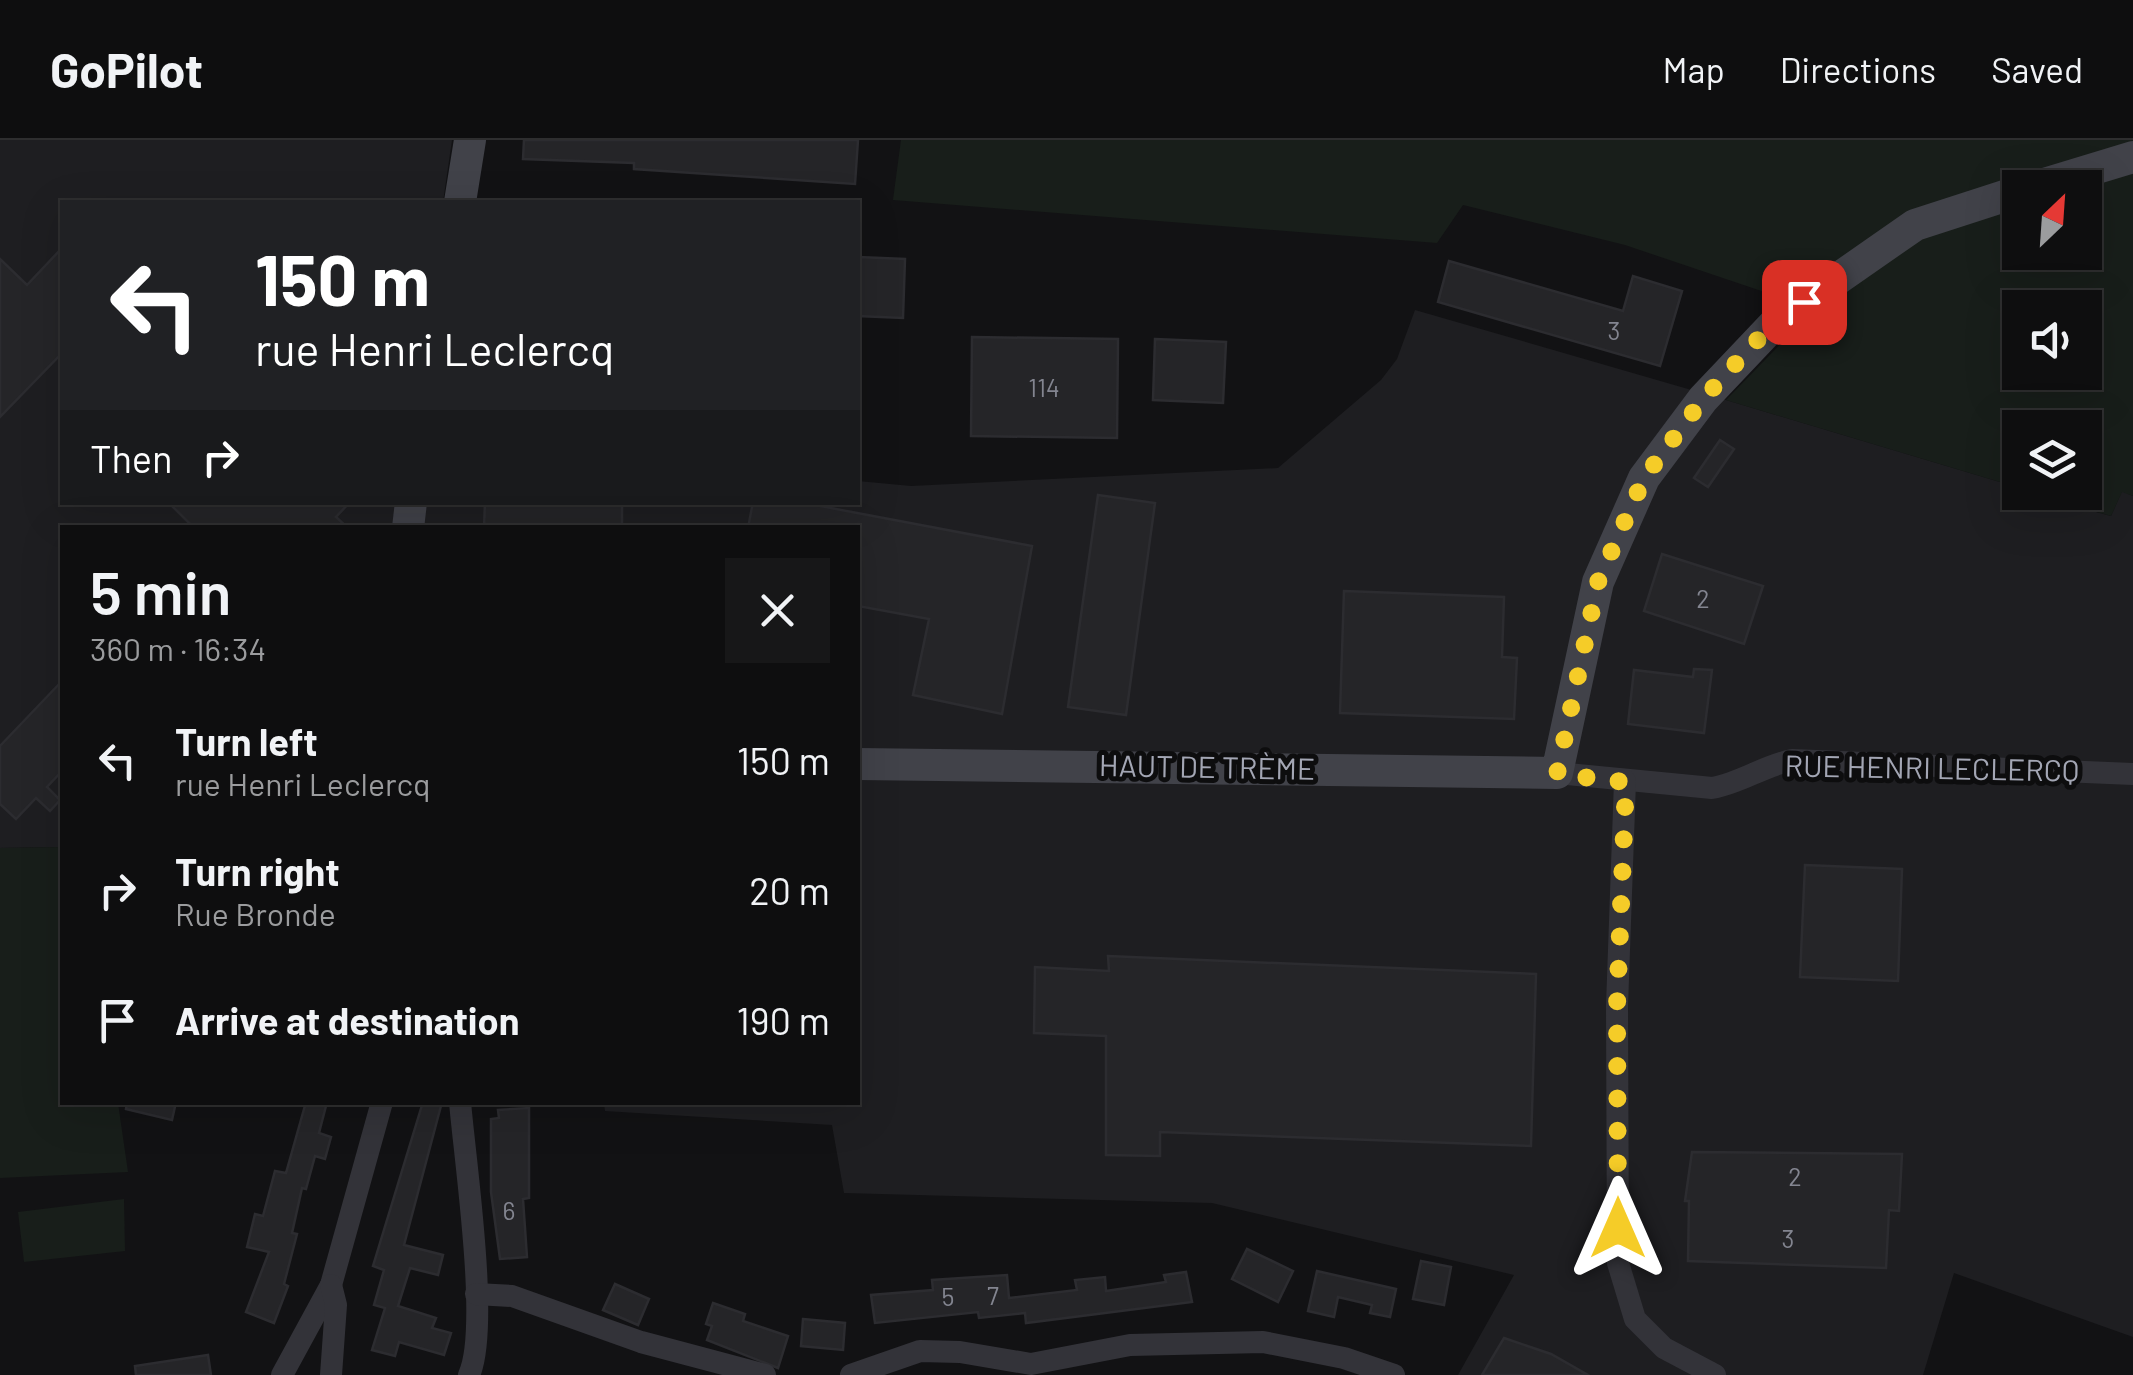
<!DOCTYPE html>
<html lang="en">
<head>
<meta charset="utf-8">
<style>
  body { margin:0; font-family:Barlow,sans-serif; background:#171718; color:#f1f3f6; height:100vh; display:flex; flex-direction:column; font-size:38px; white-space:nowrap }
  * { box-sizing:border-box; margin:0 }
  p { font-size:32px; color:#9b9c9e }
  .icon { flex:none; width:55px; height:55px; fill:none; stroke:currentColor; stroke-width:2; stroke-linecap:round; stroke-linejoin:round }
  .map { position:relative; flex:1; overflow:hidden }
  .details { position:absolute; left:60px; top:385px; width:800px; height:580px; display:flex; flex-direction:column; background:#0e0e0f; border-radius:0px; box-shadow:0 10px 40px #0002,0 0 0 2px #2e2e2f }
  .details>* { flex:none }
  .top-card { position:absolute; left:60px; top:60px; width:800px; height:305px; border-radius:0px; box-shadow:0 10px 40px #0002,0 0 0 2px #2e2e2f; background:#202124; color:#fff; overflow:hidden }
  .needle { width:65px; rotate:25deg }
  .controls { position:absolute; left:2002px; top:30px; display:grid; gap:20px }
  .controls a { display:grid; place-items:center; width:100px; height:100px; border-radius:0px; background:#0e0e0f; box-shadow:0 10px 40px #0002,0 0 0 2px #2e2e2f; font-size:50px }
  .pin { position:absolute; display:grid; place-items:center; width:85px; height:85px; color:#fff; margin:-42px; border-radius:20px; box-shadow:0 5px 15px #0006 }
  .me { position:absolute; width:110px; margin:-55px; rotate:0deg; stroke-linejoin:round; filter:drop-shadow(0 0 8px #0008) }
  .turn { display:flex; align-items:center; gap:35px; height:210px; padding:0 30px; font-size:45px }
  .turn .icon { width:130px; height:130px; stroke-width:2.5 }
  .turn b { display:block; font-size:70px; line-height:85px }
  .then { display:flex; align-items:center; height:95px; padding:0 30px; background:#0003; gap:20px; font-size:38px }
  .round { display:grid; place-items:center; flex:none; width:105px; height:105px; border-radius:0px; background:#171718 }
  .head { display:flex; align-items:center; justify-content:space-between; height:170px; padding:0 30px }
  h1 { font-size:60px; font-weight:600; line-height:75px }
  ul { padding:0; list-style:none }
  li { display:flex; align-items:center; gap:30px; height:130px; padding:0 30px }
  li div { flex:1 }
  li b { display:block; font-size:38px }
  li em { font-style:normal }
  header { display:flex; align-items:center; gap:60px; box-sizing:border-box; height:140px; padding:0 50px; background:#0e0e0f; border-bottom:2px solid #2e2e2f }
  header strong { font-size:48px }
  nav { display:flex; gap:55px; margin-inline-start:auto; font-size:35px }
  .map>svg:first-child { display:block }
</style>
</head>
<body>
<header>
<strong>GoPilot</strong>
<nav><a>Map</a><a>Directions</a><a>Saved</a></nav>
</header>
<div class="map">
<svg width="2133" height="1235" viewBox="0 0 2133 1235">
  <rect width="100%" height="100%" fill="#121214"/>
  <polygon fill="#1e1e21" points="0,0 452,0 443,62 62,62 62,362 858,362 858,341 911,346 1278,328 1381,240 1397,219 1415,170 1726,260 2020,348 2020,352 2111,376 2122,351 2133,356 2133,1197 1954,1133 1923,1235 1458,1235 1514,1135 1212,1063 844,1053 832,985 605,971 604,963 858,962 858,388 62,388 62,707 0,708"/>
  <g fill="#181e1a" fill-rule="evenodd">
    <polygon points="901,0 2133,0 2133,9 2083,21 1794,162 1625,105 1463,65 1437,103 893,60"/>
    <path d="M2133 24V356L2122 352 2111 376 2033 353 2085 352V288H2020V348L1726 260 1839 144 1915 98 2020 57V112H2085V48ZM2020 168H2085V232H2020Z"/>
    <polygon points="62,707 62,962 118,963 128,1032 0,1038 0,708"/>
    <polygon points="124,1059 125,1111 24,1122 18,1072"/>
  </g>
  <g fill="#252528" stroke="#2c2c30" stroke-width="2.5">
    <polygon points="524,0 858,0 855,44 634,29 634,23 523,19"/>
    <polygon points="62,108 62,213 0,277 0,119 27,145"/>
    <polygon points="858,117 905,119 903,178 858,176"/>
    <polygon points="1449,121 1623,171 1633,136 1682,151 1660,226 1438,162"/>
    <polygon points="972,197 1118,199 1117,298 971,296"/>
    <polygon points="1155,199 1226,202 1223,263 1153,260"/>
    <polygon points="1720,300 1734,309 1708,347 1694,338"/>
    <polygon points="1098,355 1155,363 1126,575 1068,567"/>
    <polygon points="168,362 350,362 336,377 348,388 194,388"/>
    <polygon points="485,362 622,362 622,388 484,388"/>
    <polygon points="753,362 799,362 1032,406 1002,574 913,555 929,479 858,466 858,388 748,388"/>
    <polygon points="1662,414 1763,446 1744,504 1644,471"/>
    <polygon points="1344,451 1504,457 1502,517 1517,518 1514,579 1340,573"/>
    <polygon points="1694,529 1712,530 1704,593 1628,584 1634,530 1693,537"/>
    <polygon points="62,541 62,631 47,647 60,660 50,671 36,658 16,679 0,664 0,606"/>
    <polygon points="1805,725 1902,729 1898,841 1800,837"/>
    <polygon points="1108,816 1536,834 1531,1006 1160,992 1160,1016 1106,1015 1106,896 1034,893 1035,827 1109,831"/>
    <polygon points="127,962 176,962 172,980 126,969"/>
    <polygon points="306,962 327,962 319,993 331,997 325,1019 315,1016 306,1049 302,1048 292,1093 297,1094 284,1144 288,1146 274,1183 246,1172 269,1112 247,1107 255,1074 263,1076 275,1031 286,1033"/>
    <polygon points="423,962 442,962 404,1105 443,1115 438,1135 410,1128 398,1166 436,1178 432,1188 451,1193 444,1215 399,1202 395,1216 372,1210 385,1168 374,1165 384,1130 373,1126"/>
    <polygon points="529,968 529,1058 523,1059 527,1117 500,1119 491,1052 491,979 499,978 498,970"/>
    <polygon points="1692,1012 1902,1014 1899,1071 1889,1070 1886,1128 1688,1121 1689,1061 1685,1061"/>
    <polygon points="1247,1109 1293,1131 1278,1162 1232,1139"/>
    <polygon points="1421,1121 1451,1127 1444,1165 1413,1159"/>
    <polygon points="1317,1131 1396,1149 1390,1177 1370,1173 1372,1165 1338,1157 1334,1177 1308,1171"/>
    <polygon points="1186,1132 1192,1162 1026,1183 1025,1173 979,1178 978,1172 875,1183 871,1155 933,1150 932,1140 1007,1135 1009,1158 1077,1150 1075,1140 1105,1137 1106,1151 1166,1142 1164,1135"/>
    <polygon points="615,1144 649,1159 638,1185 603,1170"/>
    <polygon points="713,1163 745,1174 743,1181 788,1196 778,1228 707,1200 712,1186 706,1184"/>
    <polygon points="803,1179 845,1183 843,1210 801,1206"/>
    <polygon points="1504,1198 1551,1214 1588,1235 1482,1235"/>
    <polygon points="208,1215 211,1235 136,1235 135,1226"/>
  </g>
  <g fill="none" stroke-linecap="round" stroke-linejoin="round">
    <g stroke="#333339" stroke-width="22">
      <path d="M1557 633 1712 648C1741 643 1763 626 1792 620L2133 634"/>
      <polyline points="1625,641 1617,866 1618,1123 1635,1179 1664,1208 1715,1235"/>
      <path d="M460 962C465 1021 490 1189 469 1235"/>
      <polyline points="476,1154 512,1156 641,1202 765,1235"/>
      <polyline points="282,1235 331,1145 382,962"/>
      <polyline points="331,1235 336,1165 331,1145"/>
      <polyline points="851,1235 920,1211 960,1212 1031,1224 1130,1205 1263,1202 1344,1218 1394,1235"/>
    </g>
    <g stroke="#414249" stroke-width="32">
      <polyline points="2031,48 2133,17"/>
      <polyline points="460,62 470,0"/>
      <polyline points="408,388 411,362"/>
      <polyline points="858,624 1557,633 1598,442 1644,338 1703,259 1777,181 1915,85 2020,51"/>
    </g>
  </g>
  <g fill="none" stroke-linecap="round" stroke-linejoin="round">
    <polyline stroke="#f5cc28" stroke-width="18" stroke-dasharray="0 32.4" points="1618,1088 1617,866 1626,642 1557,634 1598,442 1644,338 1703,259 1776,180 1804,162"/>
  </g>
  <g text-anchor="middle" stroke-width="10" stroke-linejoin="round" paint-order="stroke">
    <g font-size="25" fill="#838590">
      <text x="1614" y="200">3</text>
      <text x="1044" y="257">114</text>
      <text x="1703" y="468">2</text>
      <text x="1795" y="1046">2</text>
      <text x="509" y="1080">6</text>
      <text x="1788" y="1108">3</text>
      <text x="993" y="1165">7</text>
      <text x="948" y="1166">5</text>
    </g>
    <g font-size="30" fill="#a3a6b4" stroke="#0d0d0e">
      <text transform="translate(1207 628) rotate(1)" y="10">HAUT DE TRÈME</text>
      <text transform="translate(1932 629) rotate(1)" y="10">RUE HENRI LECLERCQ</text>
    </g>
  </g>
</svg>
<div class="controls">
<a><svg class="needle" viewBox="-14 -14 28 28"><path d="M0-13l5 13h-10z" fill="#e53935"/><path d="M0 13l5-13h-10z" fill="#9b9c9e"/></svg></a>
<a><svg class="icon" aria-label="sound" viewBox="0 0 24 24"><path d="M4 9h4l5-4v14l-5-4H4zM17 9q2 3 0 6"/></svg></a>
<a><svg class="icon" aria-label="layers" viewBox="0 0 24 24"><path d="M12 4l9 5-9 5-9-5zM3 14l9 5 9-5"/></svg></a>
</div>
<div class="pin" style="left:1804px;top:162px;background:#d93025"><svg class="icon" aria-label="arrive" viewBox="0 0 24 24"><path d="M6 21V4h12l-3 4 3 4H6"/></svg></div>
<svg class="me" style="left:1618px;top:1088px" viewBox="-20 -20 40 40"><path d="M0-17L14 15 0 8-14 15z" fill="#f5cc28" stroke="#fff" stroke-width="4"/></svg>
<div class="top-card">
<div class="turn"><svg class="icon" aria-label="left" viewBox="0 0 24 24"><path d="M17 20v-9H6M10 6l-5 5 5 5"/></svg><div><b>150 m</b>rue Henri Leclercq</div></div>
<div class="then">Then<svg class="icon" aria-label="right" viewBox="0 0 24 24"><path d="M7 20v-9h11M14 6l5 5-5 5"/></svg></div>
</div>
<section class="details">
<div class="head"><div><h1>5 min</h1><p>360 m · 16:34</p></div><a class="round"><svg class="icon" aria-label="close" viewBox="0 0 24 24"><path d="M6 6l12 12M18 6L6 18"/></svg></a></div>
<ul>
<li><svg class="icon" aria-label="left" viewBox="0 0 24 24"><path d="M17 20v-9H6M10 6l-5 5 5 5"/></svg><div><b>Turn left</b><p>rue Henri Leclercq</p></div><em>150 m</em></li>
<li><svg class="icon" aria-label="right" viewBox="0 0 24 24"><path d="M7 20v-9h11M14 6l5 5-5 5"/></svg><div><b>Turn right</b><p>Rue Bronde</p></div><em>20 m</em></li>
<li><svg class="icon" aria-label="arrive" viewBox="0 0 24 24"><path d="M6 21V4h12l-3 4 3 4H6"/></svg><div><b>Arrive at destination</b></div><em>190 m</em></li>
</ul>
</section>
</div>
</body>
</html>
